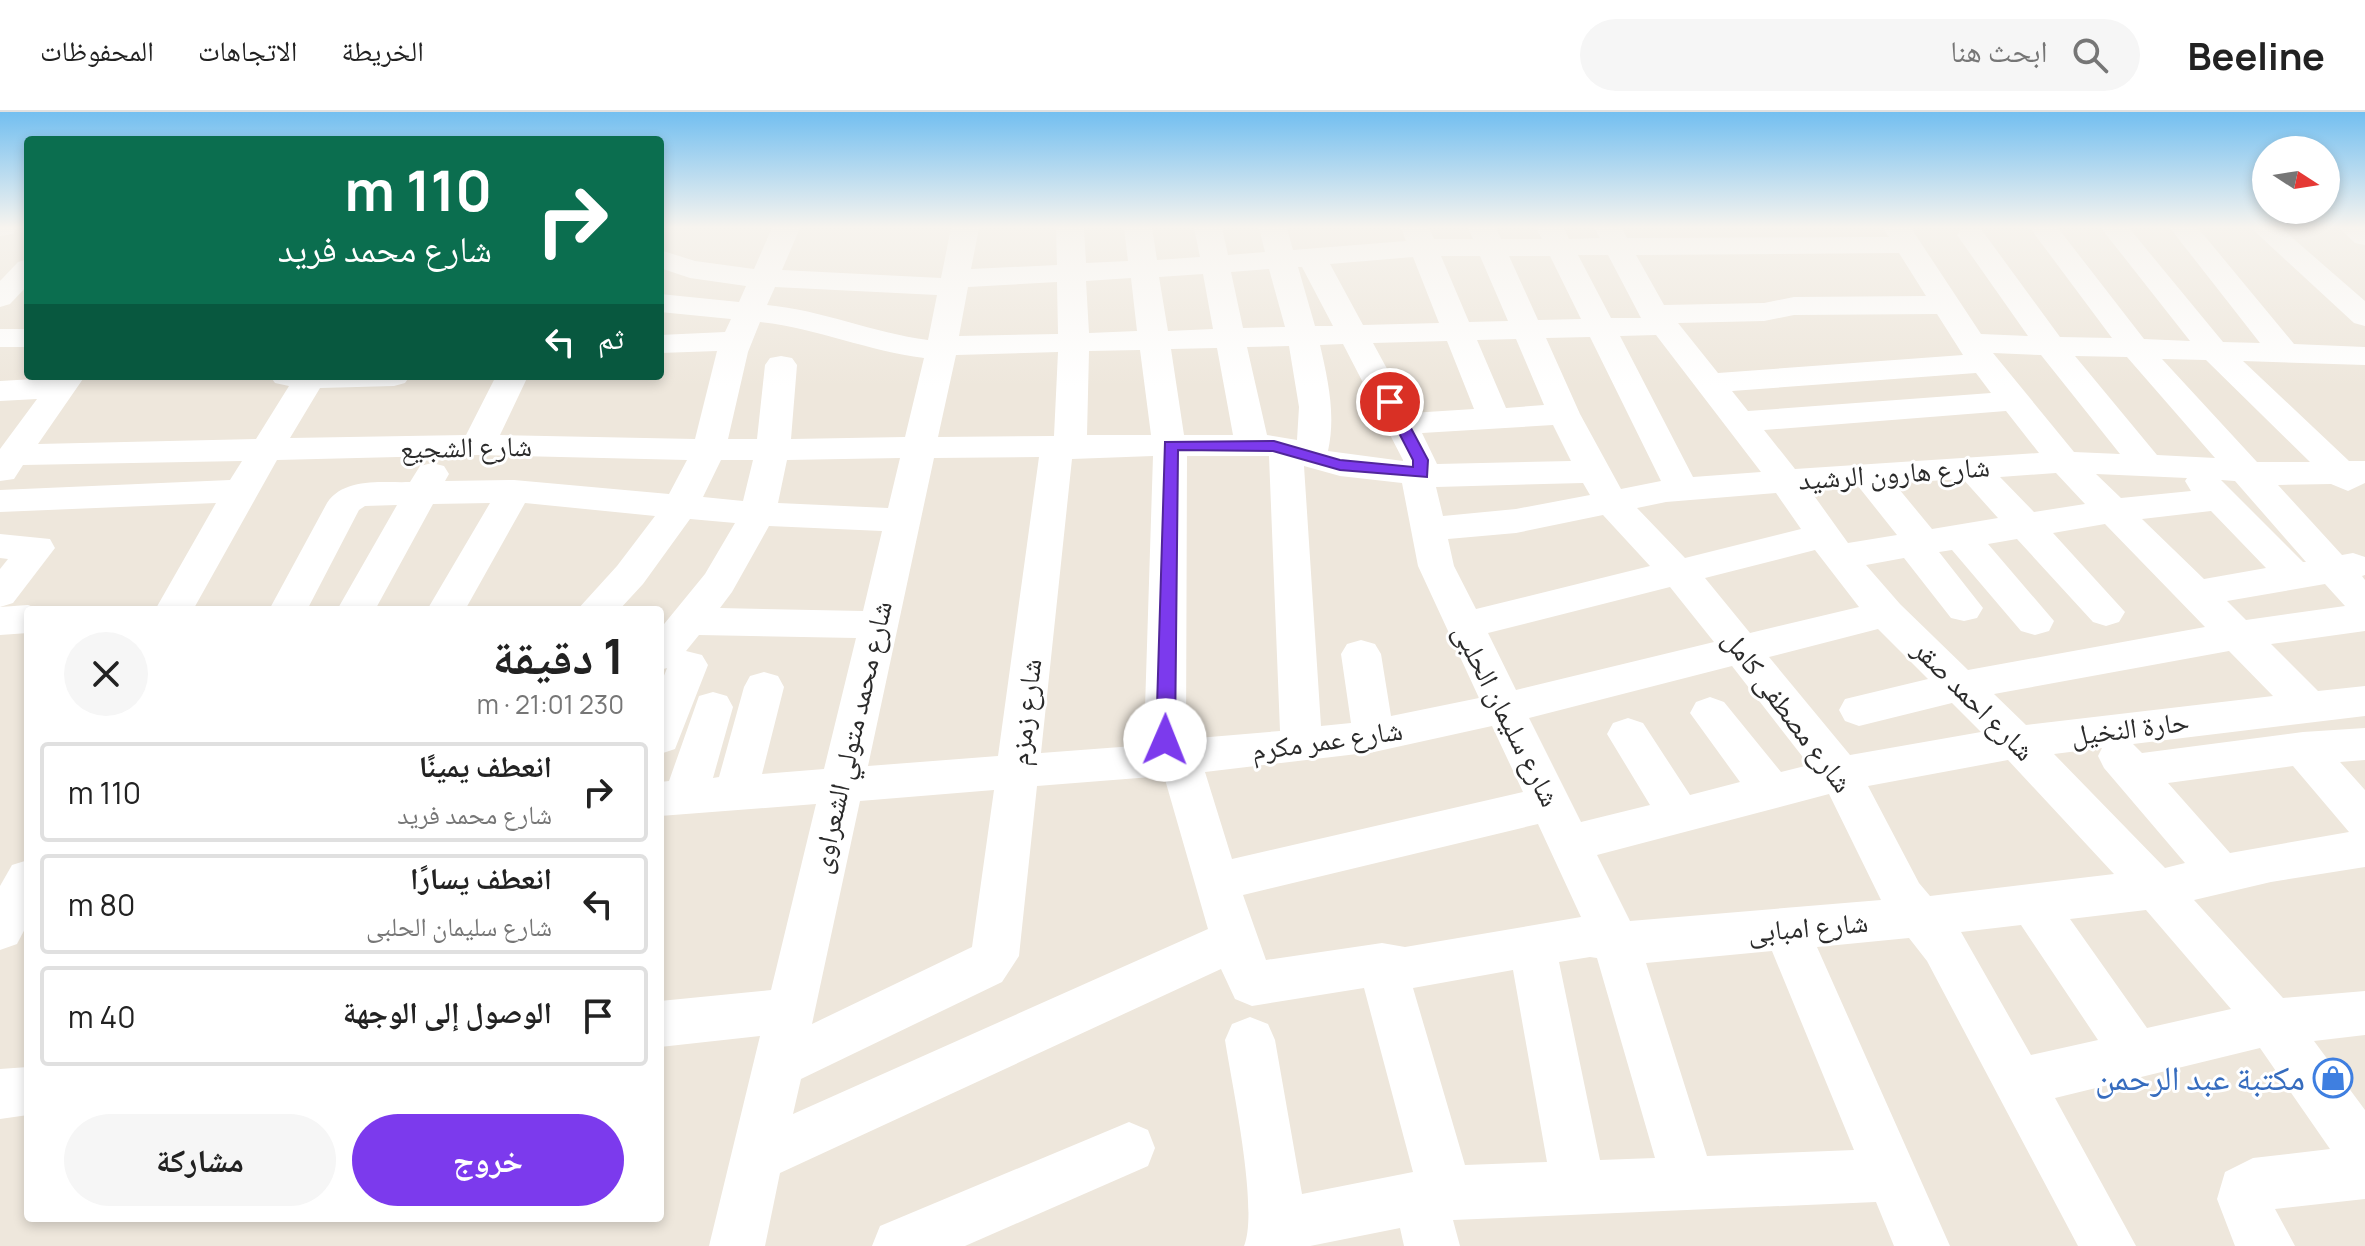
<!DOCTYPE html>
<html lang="ar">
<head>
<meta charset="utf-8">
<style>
  body { margin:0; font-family:Manrope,"Noto Naskh Arabic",sans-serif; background:#f6f6f6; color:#222; direction:rtl; height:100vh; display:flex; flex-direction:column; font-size:30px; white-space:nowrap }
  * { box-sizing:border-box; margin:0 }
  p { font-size:26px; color:#767676 }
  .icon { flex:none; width:44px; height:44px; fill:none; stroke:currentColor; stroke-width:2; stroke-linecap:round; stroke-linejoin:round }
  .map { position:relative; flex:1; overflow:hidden; direction:ltr }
  .details { position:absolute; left:24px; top:494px; width:640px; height:616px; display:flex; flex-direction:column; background:#fff; border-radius:8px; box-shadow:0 4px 12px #0003; direction:rtl }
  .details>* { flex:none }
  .banner { position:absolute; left:24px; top:24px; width:640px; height:244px; border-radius:8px; box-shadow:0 4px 12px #0003; direction:rtl; background:#0b6e4f; color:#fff; overflow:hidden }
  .needle { width:52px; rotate:102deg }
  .buttons { position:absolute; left:2252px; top:24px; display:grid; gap:16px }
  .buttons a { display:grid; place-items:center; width:88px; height:88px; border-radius:50%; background:#fff; box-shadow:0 4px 12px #0003; font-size:40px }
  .pin { position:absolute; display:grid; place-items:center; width:68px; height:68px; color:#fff; margin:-34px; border:4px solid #fff; border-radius:50%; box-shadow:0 2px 8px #0007 }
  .me { position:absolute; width:88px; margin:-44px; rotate:1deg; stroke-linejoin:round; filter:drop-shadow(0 0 6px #0008) }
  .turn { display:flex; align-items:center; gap:28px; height:168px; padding:0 40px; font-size:36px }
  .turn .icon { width:104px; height:104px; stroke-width:2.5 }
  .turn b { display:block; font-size:56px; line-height:68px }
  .then { display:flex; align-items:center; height:76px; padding:0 40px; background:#0003; gap:16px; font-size:30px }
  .round { display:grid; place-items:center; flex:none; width:84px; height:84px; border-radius:42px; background:#f6f6f6 }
  .head { display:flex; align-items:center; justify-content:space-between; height:136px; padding:0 40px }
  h1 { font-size:48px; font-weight:700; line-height:60px }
  .primary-button { display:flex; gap:16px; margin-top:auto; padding:16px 40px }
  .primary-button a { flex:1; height:92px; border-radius:48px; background:#7c3aed; color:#fff; font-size:32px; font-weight:700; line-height:92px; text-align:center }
  .primary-button a+a { background:#f6f6f6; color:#222 }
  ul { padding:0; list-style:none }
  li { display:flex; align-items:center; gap:24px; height:100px; margin:0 16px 12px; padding:0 24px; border:4px solid #e0e0e0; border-radius:8px }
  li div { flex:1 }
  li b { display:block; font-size:30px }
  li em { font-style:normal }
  header { display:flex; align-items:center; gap:48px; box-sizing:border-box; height:112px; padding:0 40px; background:#fff; border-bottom:2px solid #e0e0e0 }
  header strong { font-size:38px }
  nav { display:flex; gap:44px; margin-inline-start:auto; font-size:28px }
  .search { width:560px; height:72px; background:#f6f6f6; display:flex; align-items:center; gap:20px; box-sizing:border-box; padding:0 28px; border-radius:44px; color:#767676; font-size:30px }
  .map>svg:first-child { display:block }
</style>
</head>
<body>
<header>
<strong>Beeline</strong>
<div class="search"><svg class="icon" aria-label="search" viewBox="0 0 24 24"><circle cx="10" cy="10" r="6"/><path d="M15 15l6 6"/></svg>ابحث هنا</div>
<nav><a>الخريطة</a><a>الاتجاهات</a><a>المحفوظات</a></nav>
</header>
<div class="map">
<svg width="2365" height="1134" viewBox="0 0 2365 1134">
  <rect width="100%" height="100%" fill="#eee7dc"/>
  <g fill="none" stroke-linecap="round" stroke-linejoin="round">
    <g fill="#fff" fill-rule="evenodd">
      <polygon points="0,116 17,116 13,122 0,124"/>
      <path d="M772 116H800L782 158 941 166 951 116H979L971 157 1057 153 1056 116H1084L1086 151 1128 149 1124 116H1152L1157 148 1200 145 1194 116H1222L1228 143 1265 140 1259 116H1287L1293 138 1406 129 1401 116H1429L1434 127H1473L1468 116H1496L1501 127H1542L1536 116H1564L1569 127 1600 126 1594 116H1622L1627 126 1889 125 1883 116H1911L1981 222 2028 224 1957 123 1961 117H1981L2060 225 2112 226 2030 116H2058L2144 227 2190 229 2101 116H2129L2223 230 2260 231 2170 116H2198L2294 232 2365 235V253L2243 249 2349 349H2365V371L2348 379 2331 372 2278 373 2342 443 2353 441 2365 445V463L2362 464 2365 468V519L2271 532 2318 579 2365 574V604L2133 632 2142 641 2303 620 2365 616V648L2340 650 2365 678V755L2271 770 2194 788 2283 886 2365 879V923L2314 929 2365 998V1087L2275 1097 2295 1134H2235L2217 1087 2225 1060 2253 1046 2330 1037 2260 936 2055 986 2136 1134H2078L1927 849 1909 826 1817 835 1950 1134H1894L1876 1090 1453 1108 1460 1134H1404L1400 1116 1310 1134H1244C1259 1098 1232 973 1225 928L1232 912 1250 905 1268 912 1275 928 1302 1082 1413 1060 1364 876 1252 894 1235 887 1221 857 780 1061 765 1134H709L760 924 660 935V889L771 878 816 692 660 704V670L669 669 699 584 713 580 727 584 733 595 713 666 719 665 744 575 750 564 764 560 778 564 784 575 762 662 824 657 856 526 699 523 686 539 702 543 708 553 675 637 660 642V574L667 556 660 558V517L705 462 735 411 690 407 643 472 619 498H577L617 454 655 404 525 391 465 498H427L490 391 433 392 375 498H337L397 393 365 394 359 398 307 498H269L327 391C344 365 383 371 410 370L420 354 432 351 444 354 449 362 445 369 514 368 669 382 687 348 478 343 277 348 193 498H155L216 391 0 400V378L230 368 242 349 23 353 14 367 0 369V337L37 287 0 289V269L85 264 38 332 256 327 289 274 275 271 270 264H410L405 271 394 274 320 276 290 326 466 323 496 264H528L500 323 695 327 717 239 660 241V223L725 220 731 207 660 200V182L739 190 746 174 690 166 660 156V138L695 149 754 157ZM1899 141 1926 184 1794 185 1764 191 1664 193 1636 143ZM1578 143H1608L1641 206H1611ZM1441 144H1480L1508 209 1469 210ZM1509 144H1550L1581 207 1538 208ZM1413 145 1439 211 1363 213 1330 152ZM1298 155H1302L1333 214H1315ZM1269 157 1285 215 1243 216 1231 160ZM1203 162 1213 217 1168 219 1159 165ZM1131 166 1137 219 1089 221 1086 169ZM1057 170 1058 222 959 224 968 175ZM775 175 937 183 928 228C873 221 822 198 767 193ZM1937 202 1963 243 1718 261 1678 211 1764 209 1794 203ZM760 210C816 216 868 239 924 246L905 325 791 327 797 253 792 246 781 244 770 246 765 253 757 327H728L748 240ZM1656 223 1761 360 1693 365 1620 224ZM1590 225 1661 369 1621 377 1580 302 1546 226ZM1516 227 1544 293 1506 296 1477 228ZM1447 229 1474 297 1411 301 1373 231ZM1343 232 1403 348V349L1328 339C1336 303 1328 268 1320 233ZM1289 234 1299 295 1297 328 1267 323 1247 235ZM1217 236 1233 323H1184L1171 237ZM1140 238 1151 323H1087L1089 239ZM1058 240 1054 324 938 325 956 243ZM1993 241 2041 243 2120 342 2074 340ZM2075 244 2127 245 2215 346 2157 343ZM2162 247 2206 248 2310 350H2257ZM1976 261 1991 281 1748 299 1732 279ZM2006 299 2039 341 1795 357 1764 318ZM1553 313 1571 349 1437 352 1422 321ZM1153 344 1144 628 1147 633 1041 641 1072 347ZM1187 344H1269L1280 619 1186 627ZM1039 345 998 644 868 654 934 346ZM900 346 888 396 778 391 787 348ZM721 348H753L743 389 703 385ZM1304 354 1340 364 1402 371 1418 454 1479 586 1391 604 1381 542 1375 532 1361 528 1347 532 1341 542 1351 611 1321 614ZM2056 361 2085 392 2034 400 2000 365ZM2096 362 2187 366 2185 369 2191 379 2121 386ZM1963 367 1998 406 1932 417 1894 371ZM2221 368 2235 369 2306 450H2303ZM1583 371 1590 383 1516 397 1443 404 1436 375ZM1858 374 1897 423 1848 431 1810 378ZM1776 381 1801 417 1685 446 1637 396 1666 390ZM2211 399 2266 456 2204 467 2142 407ZM1603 403 1650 454 1476 497 1454 454 1448 427 1516 421ZM2105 412 2205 515 1968 558 1900 492 1866 453 1904 446 1951 506 1964 509 1977 506 1983 496 1939 440 1952 438 2021 519 2035 523 2049 519 2054 509 1988 432 2017 427 2093 510 2106 514 2119 510 2125 500 2053 421ZM769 414 882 419 863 499 720 496 732 480ZM1815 438 1859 495 1750 521 1705 466ZM2325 472 2345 494 2246 508 2227 489ZM1670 475 1714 530 1516 578 1488 521ZM1878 517 1928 567 1845 587 1839 598 1845 609 1859 614 1952 591 1981 620 1850 643 1769 545ZM2229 539 2273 584 2026 613 1994 582ZM1732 554 1809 653 1781 660 1724 590 1710 585 1696 590 1690 601 1740 670 1690 683 1643 611 1628 606 1613 611 1607 622 1650 693 1581 710 1529 606ZM1492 614 1523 680 1232 747 1205 660 1374 640ZM2102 636 2098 644 2104 656 2185 751 2165 756 2054 642ZM2008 648 2114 762 1930 784 1919 771 1868 674ZM2293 654 2349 720 2230 741 2168 671ZM1164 664 1208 817 793 1002 801 967 1002 870 1019 844 1037 674ZM994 678 972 835 812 912 860 689ZM1829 682 1881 788 1630 809 1597 743ZM1538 712 1581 805 1405 835 1382 831 1266 848 1243 783ZM2146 798 2231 897 2147 916 2070 807ZM2021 813 2098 928 2031 943 1961 820ZM1772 839 1854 1038 1707 1044 1646 851ZM1590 845 1597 846 1655 1046 1600 1048 1559 850ZM1513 858 1547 1050 1465 1053 1413 876Z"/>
      <polygon points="2251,116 2281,116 2365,189 2365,214 2354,211"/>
      <polygon points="2340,116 2365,116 2365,133 2355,131"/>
      <polygon points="28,147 28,173 10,192 0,195 0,169 18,150"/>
      <rect x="0" y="217" width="28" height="18"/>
      <polygon points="0,422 50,427 55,436 13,491 0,495 0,457 8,447 0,446"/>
      <polygon points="28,493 42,498 28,498 28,521 0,523 0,495"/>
      <polygon points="28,748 28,811 17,832 0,838 0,774 12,753"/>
      <polygon points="28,955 28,1003 0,1007 0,957"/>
      <polygon points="1129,1010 1148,1018 1155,1036 1148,1054 965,1134 872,1134 880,1114"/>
    </g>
  </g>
  <linearGradient id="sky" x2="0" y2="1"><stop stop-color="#73bff0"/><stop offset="0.42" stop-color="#f7f4ef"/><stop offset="1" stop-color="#f7f4ef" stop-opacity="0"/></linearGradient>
  <rect width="2365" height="274" fill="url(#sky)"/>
  <polygon fill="#7c3aed" stroke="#51269a" stroke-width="2" points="1390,285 1397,290 1428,348 1427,365 1340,358 1273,339 1178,338 1175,628 1172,633 1159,633 1156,628 1165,330 1274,329 1340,348 1413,355 1413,348 1383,290"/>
  <defs>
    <symbol id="shop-ring" viewBox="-11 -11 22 22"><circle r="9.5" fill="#fff" stroke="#3f7fe0" stroke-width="1.5"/><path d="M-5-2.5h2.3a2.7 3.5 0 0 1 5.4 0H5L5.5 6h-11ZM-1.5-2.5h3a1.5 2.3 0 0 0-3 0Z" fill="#3f7fe0"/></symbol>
  </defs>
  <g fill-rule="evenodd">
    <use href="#shop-ring" x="2311" y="944" width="44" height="44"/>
  </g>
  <g text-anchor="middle" stroke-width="6" stroke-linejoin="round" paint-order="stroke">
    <g font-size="28" fill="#2b2b2b" stroke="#fff">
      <text transform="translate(466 335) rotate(-1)" y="10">شارع الشجيع</text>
      <text transform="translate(1894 361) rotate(-4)" y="10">شارع هارون الرشيد</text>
      <text transform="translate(1974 588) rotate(45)" y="10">شارع احمد صقر</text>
      <text transform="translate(1788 599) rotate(53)" y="10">شارع مصطفى كامل</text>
      <text transform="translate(1025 600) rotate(-83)" y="10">شارع زمزم</text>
      <text transform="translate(1507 603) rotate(63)" y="10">شارع سليمان الحلبى</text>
      <text transform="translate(2130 616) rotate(-7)" y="10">حارة النخيل</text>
      <text transform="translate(851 625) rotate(-77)" y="10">شارع محمد متولي الشعراوى</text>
      <text transform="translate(1327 628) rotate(-8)" y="10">شارع عمر مكرم</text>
      <text transform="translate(1808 815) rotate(-5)" y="10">شارع امبابى</text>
    </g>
    <g font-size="34" fill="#366cbe" stroke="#fff" text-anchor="end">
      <text x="2305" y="978">مكتبة عبد الرحمن</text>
    </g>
  </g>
</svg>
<div class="buttons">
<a><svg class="needle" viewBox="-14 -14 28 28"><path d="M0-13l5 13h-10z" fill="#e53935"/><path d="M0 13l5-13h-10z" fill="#767676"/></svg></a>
</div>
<div class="pin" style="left:1390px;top:290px;background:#d93025"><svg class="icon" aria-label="arrive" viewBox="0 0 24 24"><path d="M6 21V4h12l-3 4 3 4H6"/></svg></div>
<svg class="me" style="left:1165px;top:628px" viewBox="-20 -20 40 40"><circle r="19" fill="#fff"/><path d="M0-13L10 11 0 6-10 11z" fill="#7c3aed"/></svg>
<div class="banner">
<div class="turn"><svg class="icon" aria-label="right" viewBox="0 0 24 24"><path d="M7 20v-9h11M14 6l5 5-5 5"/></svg><div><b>110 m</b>شارع محمد فريد</div></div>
<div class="then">ثم<svg class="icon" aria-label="left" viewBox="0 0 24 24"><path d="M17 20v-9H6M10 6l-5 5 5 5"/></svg></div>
</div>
<section class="details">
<div class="head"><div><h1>1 دقيقة</h1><p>230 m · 21:01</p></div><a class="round"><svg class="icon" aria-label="close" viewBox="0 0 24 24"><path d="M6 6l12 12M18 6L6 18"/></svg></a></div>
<ul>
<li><svg class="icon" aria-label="right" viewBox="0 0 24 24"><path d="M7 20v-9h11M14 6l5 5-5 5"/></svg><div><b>انعطف يمينًا</b><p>شارع محمد فريد</p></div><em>110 m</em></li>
<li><svg class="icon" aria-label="left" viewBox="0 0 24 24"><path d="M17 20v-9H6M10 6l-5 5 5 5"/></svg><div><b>انعطف يسارًا</b><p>شارع سليمان الحلبى</p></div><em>80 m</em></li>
<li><svg class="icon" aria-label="arrive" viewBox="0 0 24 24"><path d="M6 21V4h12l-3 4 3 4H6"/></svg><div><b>الوصول إلى الوجهة</b></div><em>40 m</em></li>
</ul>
<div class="primary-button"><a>خروج</a><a>مشاركة</a></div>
</section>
</div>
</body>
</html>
